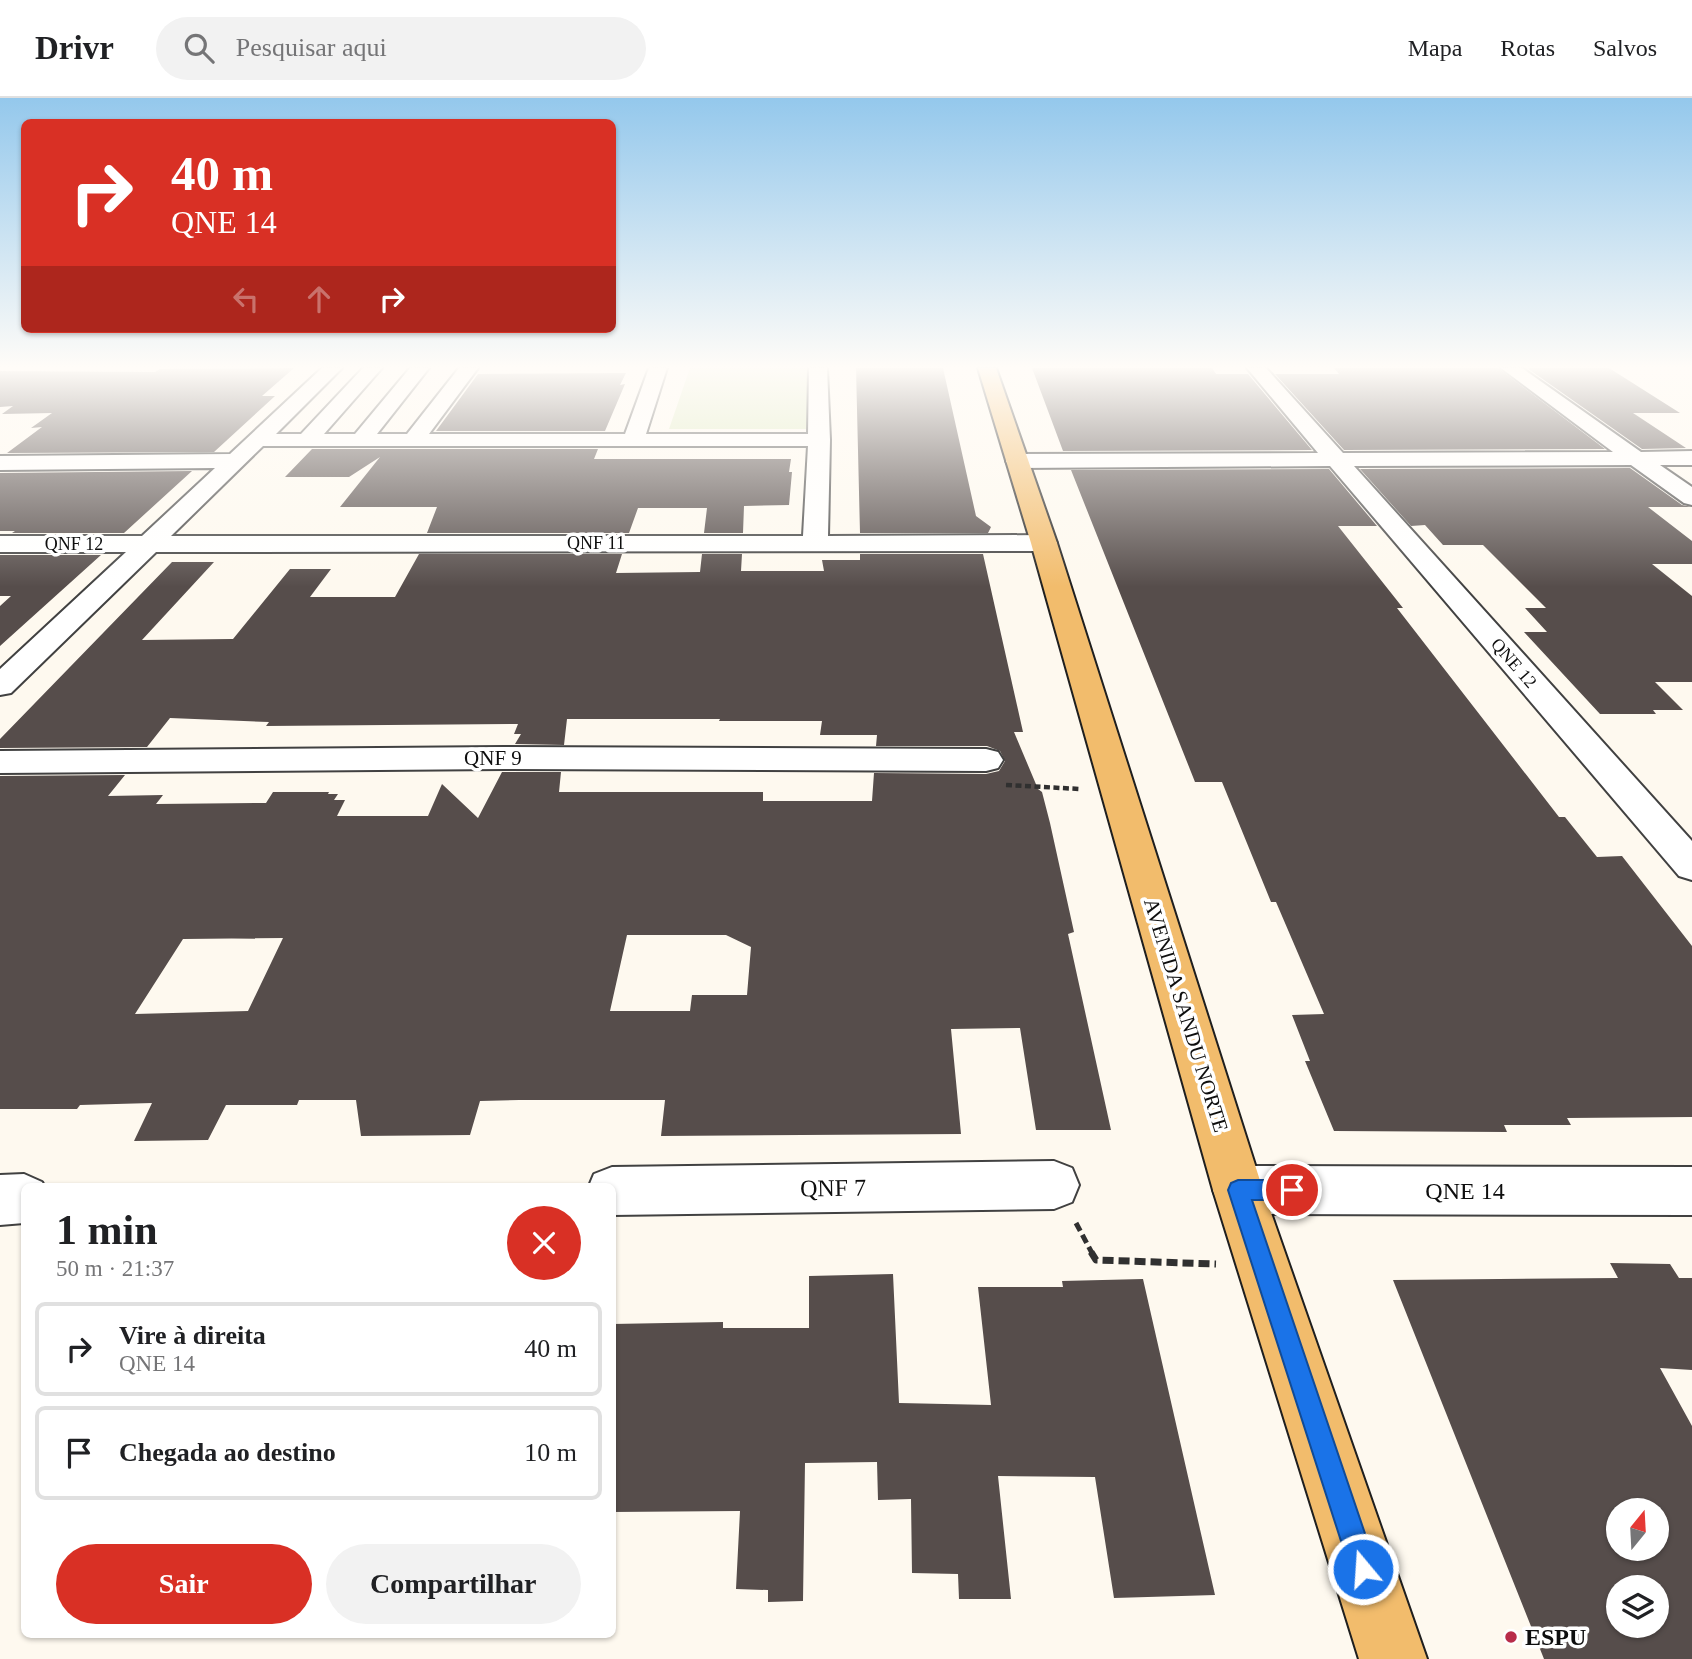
<!DOCTYPE html>
<html lang="pt">
<head>
<meta charset="utf-8">
<style>
  body { margin:0; font-family:"Times New Roman",serif; background:#f2f2f2; color:#202124; height:100vh; display:flex; flex-direction:column; font-size:26px; white-space:nowrap }
  * { box-sizing:border-box; margin:0 }
  p { font-size:23px; color:#757577 }
  .icon { flex:none; width:38px; height:38px; fill:none; stroke:currentColor; stroke-width:2; stroke-linecap:round; stroke-linejoin:round }
  .map { position:relative; flex:1; overflow:hidden }
  .sheet { position:absolute; left:21px; top:1085px; width:595px; height:455px; display:flex; flex-direction:column; background:#fff; border-radius:10px; box-shadow:0 2px 5px #0004 }
  .sheet>* { flex:none }
  .banner { position:absolute; left:21px; top:21px; width:595px; height:214px; border-radius:10px; box-shadow:0 2px 5px #0004; background:#d93025; color:#fff; overflow:hidden }
  .needle { width:46px; rotate:18deg }
  .controls { position:absolute; left:1606px; top:1400px; display:grid; gap:14px }
  .controls a { display:grid; place-items:center; width:63px; height:63px; border-radius:50%; background:#fff; box-shadow:0 2px 5px #0004; font-size:35px }
  .pin { position:absolute; display:grid; place-items:center; width:60px; height:60px; color:#fff; margin:-30px; border:4px solid #fff; border-radius:50%; box-shadow:0 2px 7px #0007 }
  .me { position:absolute; width:77px; margin:-38px; rotate:342deg; stroke-linejoin:round; filter:drop-shadow(0 0 5px #0008) }
  .turn { display:flex; align-items:center; gap:24px; height:147px; padding:0 35px; font-size:32px }
  .turn .icon { width:91px; height:91px; stroke-width:2.5 }
  .turn b { display:block; font-size:49px; line-height:60px }
  .lanes { display:flex; align-items:center; height:66px; padding:0 35px; background:#0003; justify-content:center; gap:35px; direction:ltr }
  .lanes .off { opacity:.35 }
  .round { display:grid; place-items:center; flex:none; width:74px; height:74px; border-radius:37px; background:#f2f2f2 }
  .head { display:flex; align-items:center; justify-content:space-between; height:119px; padding:0 35px }
  h1 { font-size:42px; font-weight:600; line-height:52px }
  .primary-button { display:flex; gap:14px; margin-top:auto; padding:14px 35px }
  .primary-button a { flex:1; height:80px; border-radius:42px; background:#d93025; color:#fff; font-size:28px; font-weight:600; line-height:80px; text-align:center }
  .primary-button a+a { background:#f2f2f2; color:#202124 }
  ul { padding:0; list-style:none }
  li { display:flex; align-items:center; gap:21px; height:94px; margin:0 14px 10px; padding:0 21px; border:4px solid #e0e0e0; border-radius:10px }
  li div { flex:1 }
  li b { display:block; font-size:26px }
  li em { font-style:normal }
  header { display:flex; align-items:center; gap:42px; box-sizing:border-box; height:98px; padding:0 35px; background:#fff; border-bottom:2px solid #e0e0e0 }
  header strong { font-size:33px }
  nav { display:flex; gap:38px; margin-inline-start:auto; font-size:24px }
  .search { width:490px; height:63px; background:#f2f2f2; display:flex; align-items:center; gap:18px; box-sizing:border-box; padding:0 24px; border-radius:38px; color:#757577; font-size:26px }
  .map>svg:first-child { display:block }
</style>
</head>
<body>
<header>
<strong>Drivr</strong>
<div class="search"><svg class="icon" aria-label="search" viewBox="0 0 24 24"><circle cx="10" cy="10" r="6"/><path d="M15 15l6 6"/></svg>Pesquisar aqui</div>
<nav><a>Mapa</a><a>Rotas</a><a>Salvos</a></nav>
</header>
<div class="map">
<svg width="1692" height="1561" viewBox="0 0 1692 1561">
  <rect width="100%" height="100%" fill="#fef9ef"/>
  <polygon fill="#d9e7ba" points="690,270 817,270 817,331 669,331"/>
  <g fill="#564d4b" fill-rule="evenodd">
    <polygon points="294,270 262,298 275,298 214,354 7,355 42,329 31,330 52,315 2,316 13,308 0,309 0,273 155,274 160,271"/>
    <polygon points="856,270 943,270 976,418 991,429 988,435 860,435"/>
    <polygon points="1032,270 1212,270 1216,276 1248,276 1312,352 1063,353"/>
    <polygon points="1334,270 1498,270 1605,351 1344,352 1275,276 1339,276"/>
    <polygon points="1527,270 1609,270 1680,315 1633,315 1686,350 1642,351"/>
    <polygon points="626,275 620,287 625,286 605,333 436,333 478,276"/>
    <polygon points="312,351 598,351 594,361 791,361 789,374 792,374 789,407 744,408 743,435 704,435 707,410 638,410 629,435 427,435 437,409 340,409 380,359 349,379 285,379"/>
    <polygon points="1630,370 1682,407 1692,409 1648,409 1692,443 1692,466 1652,466 1692,498 1692,584 1655,584 1683,612 1653,612 1656,616 1600,616 1524,534 1547,534 1525,510 1546,510 1483,447 1443,447 1425,427 1411,428 1360,371"/>
    <polygon points="1329,371 1377,428 1338,428 1403,510 1397,510 1559,719 1565,719 1597,759 1622,758 1692,848 1692,1019 1567,1020 1571,1027 1504,1027 1507,1034 1334,1033 1305,963 1310,963 1292,917 1324,916 1276,804 1271,804 1222,684 1195,684 1071,372"/>
    <polygon points="192,373 124,435 12,435 15,433 0,433 0,375"/>
    <path d="M419 456H622L616 475 700 474 702 456H742L741 473H824L822 462H860V456H983L1023 634H1014L1038 691 1042 694 1050 725 1074 834 1068 836 1111 1032H1036L1020 930 951 931 961 1036 661 1038 665 1002H519L480 1003 470 1037 361 1038 356 1002H299L297 1007H226L208 1042 134 1043 152 1005 80 1007 77 1011H0V678L125 677 108 698 163 697 156 706 266 705 273 694H329L328 696H338L334 702H345L337 718H428L442 686 478 720 502 674H561L559 694H763V703H872L874 675 986 676 999 673 1005 663 1000 653 987 648H876L877 637H820L822 623H719L720 621H567L564 647 515 646 521 636H514L518 626 266 628 269 624 170 620 147 649 0 650V641L172 464H214L142 542 233 541 290 471H331L310 499H395ZM627 837H726L751 849 747 897H692L690 913H610ZM283 840 248 913 135 916 183 841Z"/>
    <polygon points="0,457 101,457 0,548 0,508 11,498 0,498"/>
    <path d="M1610 1165 1670 1166 1679 1180H1692V1272L1660 1270 1692 1328V1561H1544L1393 1182 1618 1180ZM1619 1412H1657V1451H1619ZM1619 1489H1657V1528H1619Z"/>
    <polygon points="893,1176 899,1305 991,1307 978,1189 1063,1189 1062,1183 1143,1181 1215,1497 1114,1500 1095,1379 998,1378 1011,1501 959,1501 958,1476 912,1475 911,1401 878,1402 877,1364 805,1365 803,1503 768,1504 768,1492 736,1491 740,1413 612,1414 612,1226 723,1224 723,1230 809,1230 809,1178"/>
  </g>
  <g fill="none" stroke-linecap="round" stroke-linejoin="round">
    <defs>
      <g id="minor">
        <path d="M322 270H342L276 336H301L363 270H382L324 336H355L410 270H429L377 336H407L459 270H478L429 336H625L649 270H667L646 336H808L809 270H827L830 342 828 438 1044 437 1053 440 1057 445 1053 450 1044 453 156 454 11 595 0 597V571L126 454H0V438H142L215 370 0 372V358L230 356ZM263 348H808L803 438H171Z"/>
        <polygon points="1247,270 1266,270 1343,355 1613,354 1501,270 1522,270 1641,354 1692,353 1692,367 1660,367 1692,389 1692,407 1684,405 1631,367 1354,368 1692,743 1692,782 1679,778 1330,368 1017,370 1009,368 1006,363 1009,358 1017,356 1318,355"/>
        <polygon points="503,649 986,651 998,654 1003,662 998,670 986,673 503,671 0,675 0,653"/>
        <polygon points="1054,1063 1072,1070 1079,1087 1072,1104 1054,1111 612,1117 612,1088 589,1088 594,1076 612,1069"/>
        <polygon points="1238,1068 1692,1069 1692,1117 1238,1116 1220,1109 1213,1092 1220,1075"/>
        <polygon points="24,1076 42,1084 44,1088 24,1088 24,1125 0,1127 0,1077"/>
      </g>
      <polygon id="major" points="978,270 996,270 1057,445 1263,1092 1427,1561 1359,1561 1213,1092 1031,445"/>
    </defs>
    <use href="#minor" stroke="#414141" stroke-width="4"/>
    <use href="#major" stroke="#1f1f1f" stroke-width="4"/>
    <polyline stroke="#303030" stroke-width="4.5" stroke-dasharray="6 3.5" stroke-linecap="butt" points="1006,687 1080,691"/>
    <polyline stroke="#303030" stroke-width="5" stroke-dasharray="9 4.5" stroke-linecap="butt" points="1076,1125 1092,1155"/>
    <polyline stroke="#303030" stroke-width="7" stroke-dasharray="11 5" stroke-linecap="butt" points="1091,1154 1096,1162 1216,1166"/>
    <use href="#minor" fill="#fff" fill-rule="evenodd"/>
    <use href="#major" fill="#f2bc6c" fill-rule="evenodd"/>
  </g>
  <linearGradient id="sky" x2="0" y2="1"><stop stop-color="#94c8ec"/><stop offset="0.55" stop-color="#fffcf8"/><stop offset="1" stop-color="#fffcf8" stop-opacity="0"/></linearGradient>
  <rect width="1692" height="489" fill="url(#sky)"/>
  <polygon fill="#1a73e8" stroke="#114b97" stroke-width="2" points="1238,1082 1292,1082 1299,1085 1302,1092 1299,1099 1292,1102 1252,1102 1377,1471 1373,1480 1363,1484 1354,1480 1350,1471 1228,1092 1231,1085"/>
  <circle fill="#b82c49" stroke="#fff" stroke-width="2.5" cx="1511" cy="1539" r="7"/>
  <g text-anchor="middle" stroke-width="7" stroke-linejoin="round" paint-order="stroke">
    <g font-size="18" fill="#0e0e0e" stroke="#fff">
      <text x="596" y="451">QNF 11</text>
      <text x="74" y="452">QNF 12</text>
      <text transform="translate(1514 565) rotate(49)" y="6">QNE 12</text>
    </g>
    <g font-size="21" fill="#0e0e0e" stroke="#fff">
      <text x="493" y="667">QNF 9</text>
      <text transform="translate(1186 917) rotate(73)" y="7">AVENIDA SANDU NORTE</text>
    </g>
    <g font-size="24" fill="#0e0e0e" stroke="#fff">
      <text transform="translate(833 1090) rotate(-1)" y="8">QNF 7</text>
      <text x="1465" y="1101">QNE 14</text>
    </g>
    <g font-size="24" font-weight="bold" fill="#0e0e0e" stroke="#fff" text-anchor="start">
      <text x="1525" y="1547">ESPU</text>
    </g>
  </g>
</svg>
<div class="controls">
<a><svg class="needle" viewBox="-14 -14 28 28"><path d="M0-13l5 13h-10z" fill="#e53935"/><path d="M0 13l5-13h-10z" fill="#757577"/></svg></a>
<a><svg class="icon" aria-label="layers" viewBox="0 0 24 24"><path d="M12 4l9 5-9 5-9-5zM3 14l9 5 9-5"/></svg></a>
</div>
<div class="pin" style="left:1292px;top:1092px;background:#d93025"><svg class="icon" aria-label="arrive" viewBox="0 0 24 24"><path d="M6 21V4h12l-3 4 3 4H6"/></svg></div>
<svg class="me" style="left:1363px;top:1471px" viewBox="-20 -20 40 40"><circle r="17" fill="#1a73e8" stroke="#fff" stroke-width="3"/><path d="M0-11L8 9 0 5-8 9z" fill="#fff"/></svg>
<div class="banner">
<div class="turn"><svg class="icon" aria-label="right" viewBox="0 0 24 24"><path d="M7 20v-9h11M14 6l5 5-5 5"/></svg><div><b>40 m</b>QNE 14</div></div>
<div class="lanes"><svg class="icon off" aria-label="left" viewBox="0 0 24 24"><path d="M17 20v-9H6M10 6l-5 5 5 5"/></svg><svg class="icon off" aria-label="ahead" viewBox="0 0 24 24"><path d="M12 20V5M6 11l6-6 6 6"/></svg><svg class="icon" aria-label="right" viewBox="0 0 24 24"><path d="M7 20v-9h11M14 6l5 5-5 5"/></svg></div>
</div>
<section class="sheet">
<div class="head"><div><h1>1 min</h1><p>50 m · 21:37</p></div><a class="round" style="background:#d93025;color:#fff"><svg class="icon" aria-label="close" viewBox="0 0 24 24"><path d="M6 6l12 12M18 6L6 18"/></svg></a></div>
<ul>
<li><svg class="icon" aria-label="right" viewBox="0 0 24 24"><path d="M7 20v-9h11M14 6l5 5-5 5"/></svg><div><b>Vire à direita</b><p>QNE 14</p></div><em>40 m</em></li>
<li><svg class="icon" aria-label="arrive" viewBox="0 0 24 24"><path d="M6 21V4h12l-3 4 3 4H6"/></svg><div><b>Chegada ao destino</b></div><em>10 m</em></li>
</ul>
<div class="primary-button"><a>Sair</a><a>Compartilhar</a></div>
</section>
</div>
</body>
</html>
